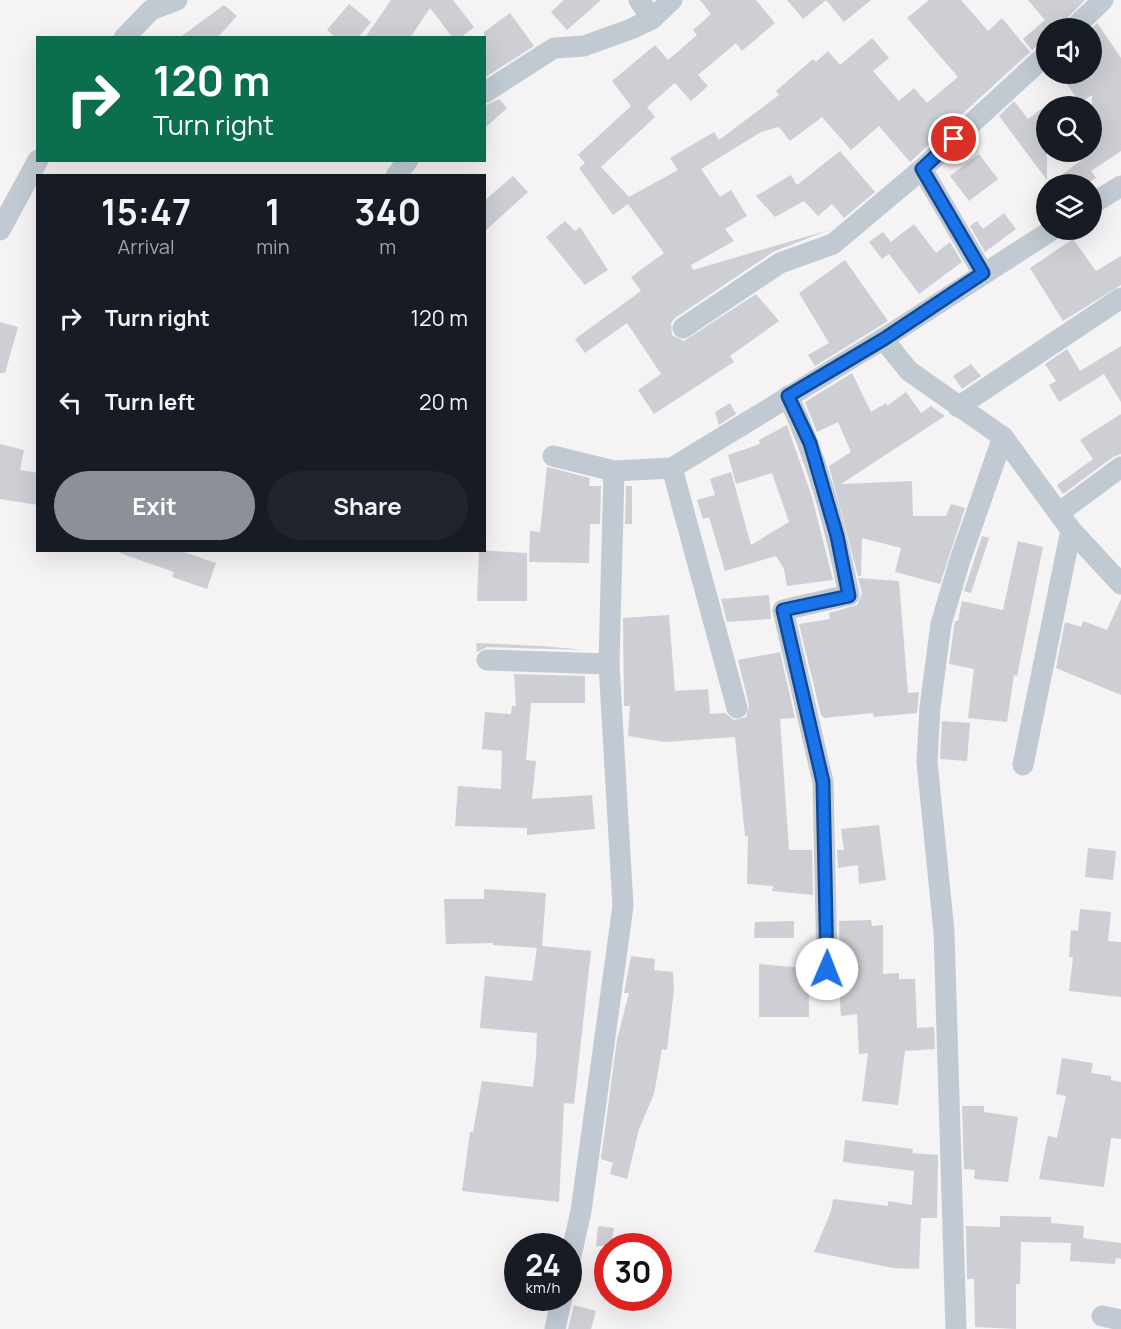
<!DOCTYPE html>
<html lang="en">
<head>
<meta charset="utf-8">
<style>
  body { margin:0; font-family:Manrope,sans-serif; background:#20242c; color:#f1f3f6; height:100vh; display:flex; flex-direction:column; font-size:22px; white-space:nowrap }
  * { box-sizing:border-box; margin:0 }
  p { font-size:20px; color:#9ea1a6 }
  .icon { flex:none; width:33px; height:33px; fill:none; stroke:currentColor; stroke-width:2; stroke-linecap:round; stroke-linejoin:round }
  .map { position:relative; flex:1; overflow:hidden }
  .drawer { position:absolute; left:36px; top:174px; width:450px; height:378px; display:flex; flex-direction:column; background:#171b24; border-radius:0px; box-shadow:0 6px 24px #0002 }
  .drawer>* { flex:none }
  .hud { position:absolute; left:36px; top:36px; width:450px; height:126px; border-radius:0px; box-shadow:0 6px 24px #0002; background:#0b6e4f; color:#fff; overflow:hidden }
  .fabs { position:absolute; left:1036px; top:18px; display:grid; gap:12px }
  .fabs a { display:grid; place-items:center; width:66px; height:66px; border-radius:50%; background:#171b24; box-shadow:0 6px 24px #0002; font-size:30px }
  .speed { position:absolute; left:504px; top:1233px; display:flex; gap:12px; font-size:30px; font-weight:700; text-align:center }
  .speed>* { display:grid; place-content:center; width:78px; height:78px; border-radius:50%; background:#171b24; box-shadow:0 6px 24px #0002; line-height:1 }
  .speed small { font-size:15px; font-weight:400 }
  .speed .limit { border:9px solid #d22; background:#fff; color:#111 }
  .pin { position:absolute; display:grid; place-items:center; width:51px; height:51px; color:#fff; margin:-26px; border:3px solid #fff; border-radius:50%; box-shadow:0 2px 6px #0007 }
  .me { position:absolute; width:66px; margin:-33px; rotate:1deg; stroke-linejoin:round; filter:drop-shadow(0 0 4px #0008) }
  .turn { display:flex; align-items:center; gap:21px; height:126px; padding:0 18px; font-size:27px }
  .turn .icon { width:78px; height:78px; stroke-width:2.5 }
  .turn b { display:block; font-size:42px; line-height:51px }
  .eta { display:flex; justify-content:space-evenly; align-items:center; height:102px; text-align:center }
  .eta b { font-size:36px; font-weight:700; line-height:42px }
  .primary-button { display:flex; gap:12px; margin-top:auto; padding:12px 18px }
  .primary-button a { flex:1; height:69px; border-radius:36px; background:#8c9099; color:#fff; font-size:24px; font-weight:700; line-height:69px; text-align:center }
  .primary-button a+a { background:#20242c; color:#f1f3f6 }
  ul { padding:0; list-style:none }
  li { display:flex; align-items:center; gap:18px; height:84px; padding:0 18px }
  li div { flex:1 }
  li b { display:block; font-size:22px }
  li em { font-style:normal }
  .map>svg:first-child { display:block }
</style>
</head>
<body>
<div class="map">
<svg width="1121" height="1329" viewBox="0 0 1121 1329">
  <rect width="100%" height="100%" fill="#f5f3f3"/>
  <g fill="#cdcfd5">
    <polygon points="391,0 453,0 474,27 460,38 453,38 430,8 410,38 365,38"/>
    <polygon points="564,0 601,0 567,30 551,12"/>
    <polygon points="700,0 756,0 775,23 742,51 736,43 698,75 708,86 691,101 675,83 647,107 655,117 601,167 629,197 678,170 670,158 714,132 719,140 779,95 776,91 813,59 816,62 828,51 840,65 872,38 889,58 873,71 899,101 914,88 927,103 958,77 907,18 929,0 961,0 988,31 1002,18 1030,52 910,162 879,126 851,150 822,117 790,141 779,127 761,132 701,169 720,197 731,190 747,216 725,229 734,241 691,265 693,270 829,230 773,252 675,318 671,323 672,335 684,341 756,294 779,321 730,356 734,362 654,414 638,390 661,374 627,323 585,353 575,339 641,291 631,277 664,253 628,204 613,215 579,168 585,163 578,155 631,106 612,81 655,45 668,60 697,35 693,30 711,14"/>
    <polygon points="787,0 871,0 844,22 826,0 803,19"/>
    <polygon points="1028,0 1085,0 1058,28 1047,28 1047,40 1032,50 1023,39 1045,20"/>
    <polygon points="349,4 371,22 358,38 336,38 327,30"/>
    <polygon points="224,5 237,16 217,38 179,38"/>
    <polygon points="510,13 534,46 484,78 484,32"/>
    <polygon points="1097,23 1121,58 1121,151 1091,171 1096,178 1087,184 1050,184 1092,152 1092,95 1080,103 1060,74 1092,74 1092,28"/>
    <polygon points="499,99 507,108 484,129 484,106"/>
    <polygon points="1014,101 1028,119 1047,105 1047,180 999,116"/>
    <polygon points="840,151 875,192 844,218 832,204 818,216 804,201 775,217 756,196 791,175 797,185"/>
    <polygon points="979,154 998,179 969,201 950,176"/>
    <polygon points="513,176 528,192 484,232 484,201"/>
    <polygon points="1004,213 1016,229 985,252 970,226 977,221 983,229"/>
    <polygon points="565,221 575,231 580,227 608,270 585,285 546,237"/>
    <polygon points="914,224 936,253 950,242 962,262 919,294 889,254 882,259 869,242 883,232 891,242"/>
    <polygon points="1073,239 1096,271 1121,256 1121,285 1063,321 1030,268"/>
    <polygon points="845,260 888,321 815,366 808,355 829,343 799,293"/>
    <polygon points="0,322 18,327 5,373 0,373"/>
    <polygon points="1121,346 1121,402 1104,374 1059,402 1049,385 1056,381 1045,364 1067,349 1080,371"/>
    <polygon points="971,364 981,376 962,389 953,376"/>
    <polygon points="852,373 871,412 886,403 887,406 906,392 921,413 931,406 945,416 841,484 912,481 913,516 946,516 951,504 965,508 940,584 895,572 901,548 862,538 861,576 858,576 829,466 851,452 838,422 817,432 805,402"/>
    <polygon points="730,403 736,414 719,425 715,412"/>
    <polygon points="1121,414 1121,454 1113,457 1063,494 1057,485 1093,459 1080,440"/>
    <polygon points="787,425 812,497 833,580 787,586 784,569 776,556 725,571 709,517 703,519 697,500 715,495 710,479 731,472 751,545 789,522 772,473 736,484 728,455 760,444 759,440"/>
    <polygon points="0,444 24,450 20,470 38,473 38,505 0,499"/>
    <polygon points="547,467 590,478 589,486 601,486 600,524 590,524 589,563 529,562 530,531 540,532"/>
    <polygon points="626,486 632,486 632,524 625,524"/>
    <polygon points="982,536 989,538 971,593 964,591"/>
    <polygon points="1018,541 1043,547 1017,676 1014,675 1007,722 968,718 974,669 949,664 954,627 955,621 958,621 962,601 1003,610"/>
    <polygon points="121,550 178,550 216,563 207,589 172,577 174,572 120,553"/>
    <polygon points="479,550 527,553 527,601 477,601"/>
    <polygon points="858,578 899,581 908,693 919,692 917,713 874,717 873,713 824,718 821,715 799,624 830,619 829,613 857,605 862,593"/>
    <polygon points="769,595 771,619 727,622 721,599"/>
    <polygon points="1121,599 1121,695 1056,668 1065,622 1081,627 1083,621 1107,630"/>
    <polygon points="669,615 675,691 708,689 710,714 725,713 734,720 746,717 749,705 738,660 780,652 795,718 780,719 789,850 812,850 813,895 772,891 773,886 747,884 748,836 745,836 735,737 665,742 628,736 630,706 624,706 623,618"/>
    <polygon points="476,643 542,646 585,650 487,647 477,652"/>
    <polygon points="514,674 585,676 585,703 531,703 526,760 536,761 532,799 592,795 595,829 527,835 527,828 455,826 458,786 501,789 502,751 482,749 485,712 511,714 512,706 516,706"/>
    <polygon points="942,721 970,723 967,761 940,759"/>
    <polygon points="879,825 886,880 859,884 858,865 838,868 837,850 844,850 841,829"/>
    <polygon points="1088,848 1116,851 1113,880 1085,877"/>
    <polygon points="484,889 546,893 542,946 591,951 574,1104 564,1103 559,1202 462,1191 470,1132 473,1132 482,1081 533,1087 536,1057 537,1033 480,1028 485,976 532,981 537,948 493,945 493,943 446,944 444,899 484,899"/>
    <polygon points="1080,909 1111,912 1108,941 1121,942 1121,997 1069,991 1073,957 1069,957 1071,930 1078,931"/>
    <polygon points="871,920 872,926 883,925 883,974 899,973 899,979 915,979 917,1028 934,1027 935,1049 905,1051 898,1105 862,1101 868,1053 859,1054 857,1014 841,1016 839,984 809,984 809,1017 759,1017 759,964 814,969 820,980 833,980 840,969 839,921"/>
    <polygon points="794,921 794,938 754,938 755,922"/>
    <polygon points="631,956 655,959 654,970 673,972 674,989 667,1050 662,1049 654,1094 639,1129 627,1179 610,1174 613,1163 601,1159 617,1040 629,993 624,993"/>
    <polygon points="1062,1058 1093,1063 1091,1073 1111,1076 1111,1080 1121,1082 1121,1139 1111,1138 1104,1187 1039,1179 1048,1136 1057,1138 1066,1096 1056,1094"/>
    <polygon points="962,1106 984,1106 984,1112 1018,1117 1008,1182 974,1179 975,1170 964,1169"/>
    <polygon points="845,1140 913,1149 912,1153 938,1155 937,1218 921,1218 919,1269 893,1268 814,1252 831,1211 833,1199 888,1206 888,1201 912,1205 914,1171 843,1162"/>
    <polygon points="1000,1216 1051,1217 1051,1223 1084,1226 1083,1238 1121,1243 1121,1259 1116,1258 1115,1264 1070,1261 1071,1243 1021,1242 1020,1284 1016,1284 1016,1329 975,1327 974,1279 967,1279 966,1226 1000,1227"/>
    <polygon points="598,1226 614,1228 611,1246 596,1246"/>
    <polygon points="574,1305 596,1311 591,1329 568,1329"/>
  </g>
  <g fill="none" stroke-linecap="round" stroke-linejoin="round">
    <g stroke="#c1cad2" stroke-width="21">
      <polyline points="639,0 652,19"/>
      <polyline points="1074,28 1103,0"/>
      <polyline points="124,38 151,10 177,0"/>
      <polyline points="484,93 554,48 584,46 631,29 652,19 672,0"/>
      <polyline points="922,169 983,273"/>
      <polyline points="396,176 408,160"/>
      <polyline points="1092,204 1121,186"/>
      <polyline points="0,230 38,160"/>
      <polyline points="683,328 780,263 833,244 922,169 1047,54"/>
      <polyline points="883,339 909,371 1003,437 1071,530 1121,584"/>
      <path d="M788 396C818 460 835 525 849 595L783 610 823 782 827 969"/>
      <polyline points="958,407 1121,298"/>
      <polyline points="553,456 614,471 672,468 883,339 1052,230"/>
      <polyline points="672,468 737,708"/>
      <polyline points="1060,512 1121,467"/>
      <polyline points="487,660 609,664"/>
      <polyline points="1023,765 1071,530"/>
      <polyline points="568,1269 581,1211 623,906 609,664 614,471"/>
      <polyline points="1102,1316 1121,1320"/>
      <polyline points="555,1329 562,1298"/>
      <polyline points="956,1329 944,932 927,762 930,707 941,624 960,560 1003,437"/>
    </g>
  </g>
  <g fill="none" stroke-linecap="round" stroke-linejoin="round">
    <defs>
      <polyline id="route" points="827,969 823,782 783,610 849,596 837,536 810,443 788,396 884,339 983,273 922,169 954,139"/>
    </defs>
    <use href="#route" stroke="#114b97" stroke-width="15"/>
    <use href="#route" stroke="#1a73e8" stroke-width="10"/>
  </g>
</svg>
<div class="fabs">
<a><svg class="icon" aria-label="sound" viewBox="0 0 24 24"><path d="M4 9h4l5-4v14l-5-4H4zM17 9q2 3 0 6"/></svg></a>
<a><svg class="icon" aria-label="search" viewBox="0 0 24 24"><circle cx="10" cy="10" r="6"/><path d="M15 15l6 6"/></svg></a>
<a><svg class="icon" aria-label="layers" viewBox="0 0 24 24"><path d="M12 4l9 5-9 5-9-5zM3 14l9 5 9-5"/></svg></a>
</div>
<div class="speed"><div>24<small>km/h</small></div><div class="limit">30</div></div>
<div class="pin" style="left:954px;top:139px;background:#d93025"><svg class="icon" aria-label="arrive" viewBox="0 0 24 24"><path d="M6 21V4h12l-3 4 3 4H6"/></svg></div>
<svg class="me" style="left:827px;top:969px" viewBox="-20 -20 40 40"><circle r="19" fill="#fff"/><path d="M0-13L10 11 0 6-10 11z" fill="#1a73e8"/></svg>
<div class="hud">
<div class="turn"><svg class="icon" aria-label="right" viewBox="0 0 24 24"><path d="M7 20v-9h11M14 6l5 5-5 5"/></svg><div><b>120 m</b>Turn right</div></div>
</div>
<section class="drawer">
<div class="eta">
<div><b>15:47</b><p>Arrival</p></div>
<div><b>1</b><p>min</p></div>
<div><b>340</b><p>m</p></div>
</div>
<ul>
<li><svg class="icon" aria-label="right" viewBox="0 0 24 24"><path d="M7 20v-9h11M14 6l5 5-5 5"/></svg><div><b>Turn right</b></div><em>120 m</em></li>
<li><svg class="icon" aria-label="left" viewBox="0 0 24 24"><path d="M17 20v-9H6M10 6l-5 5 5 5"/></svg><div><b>Turn left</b></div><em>20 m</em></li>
</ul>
<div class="primary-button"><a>Exit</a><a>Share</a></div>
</section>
</div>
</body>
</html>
